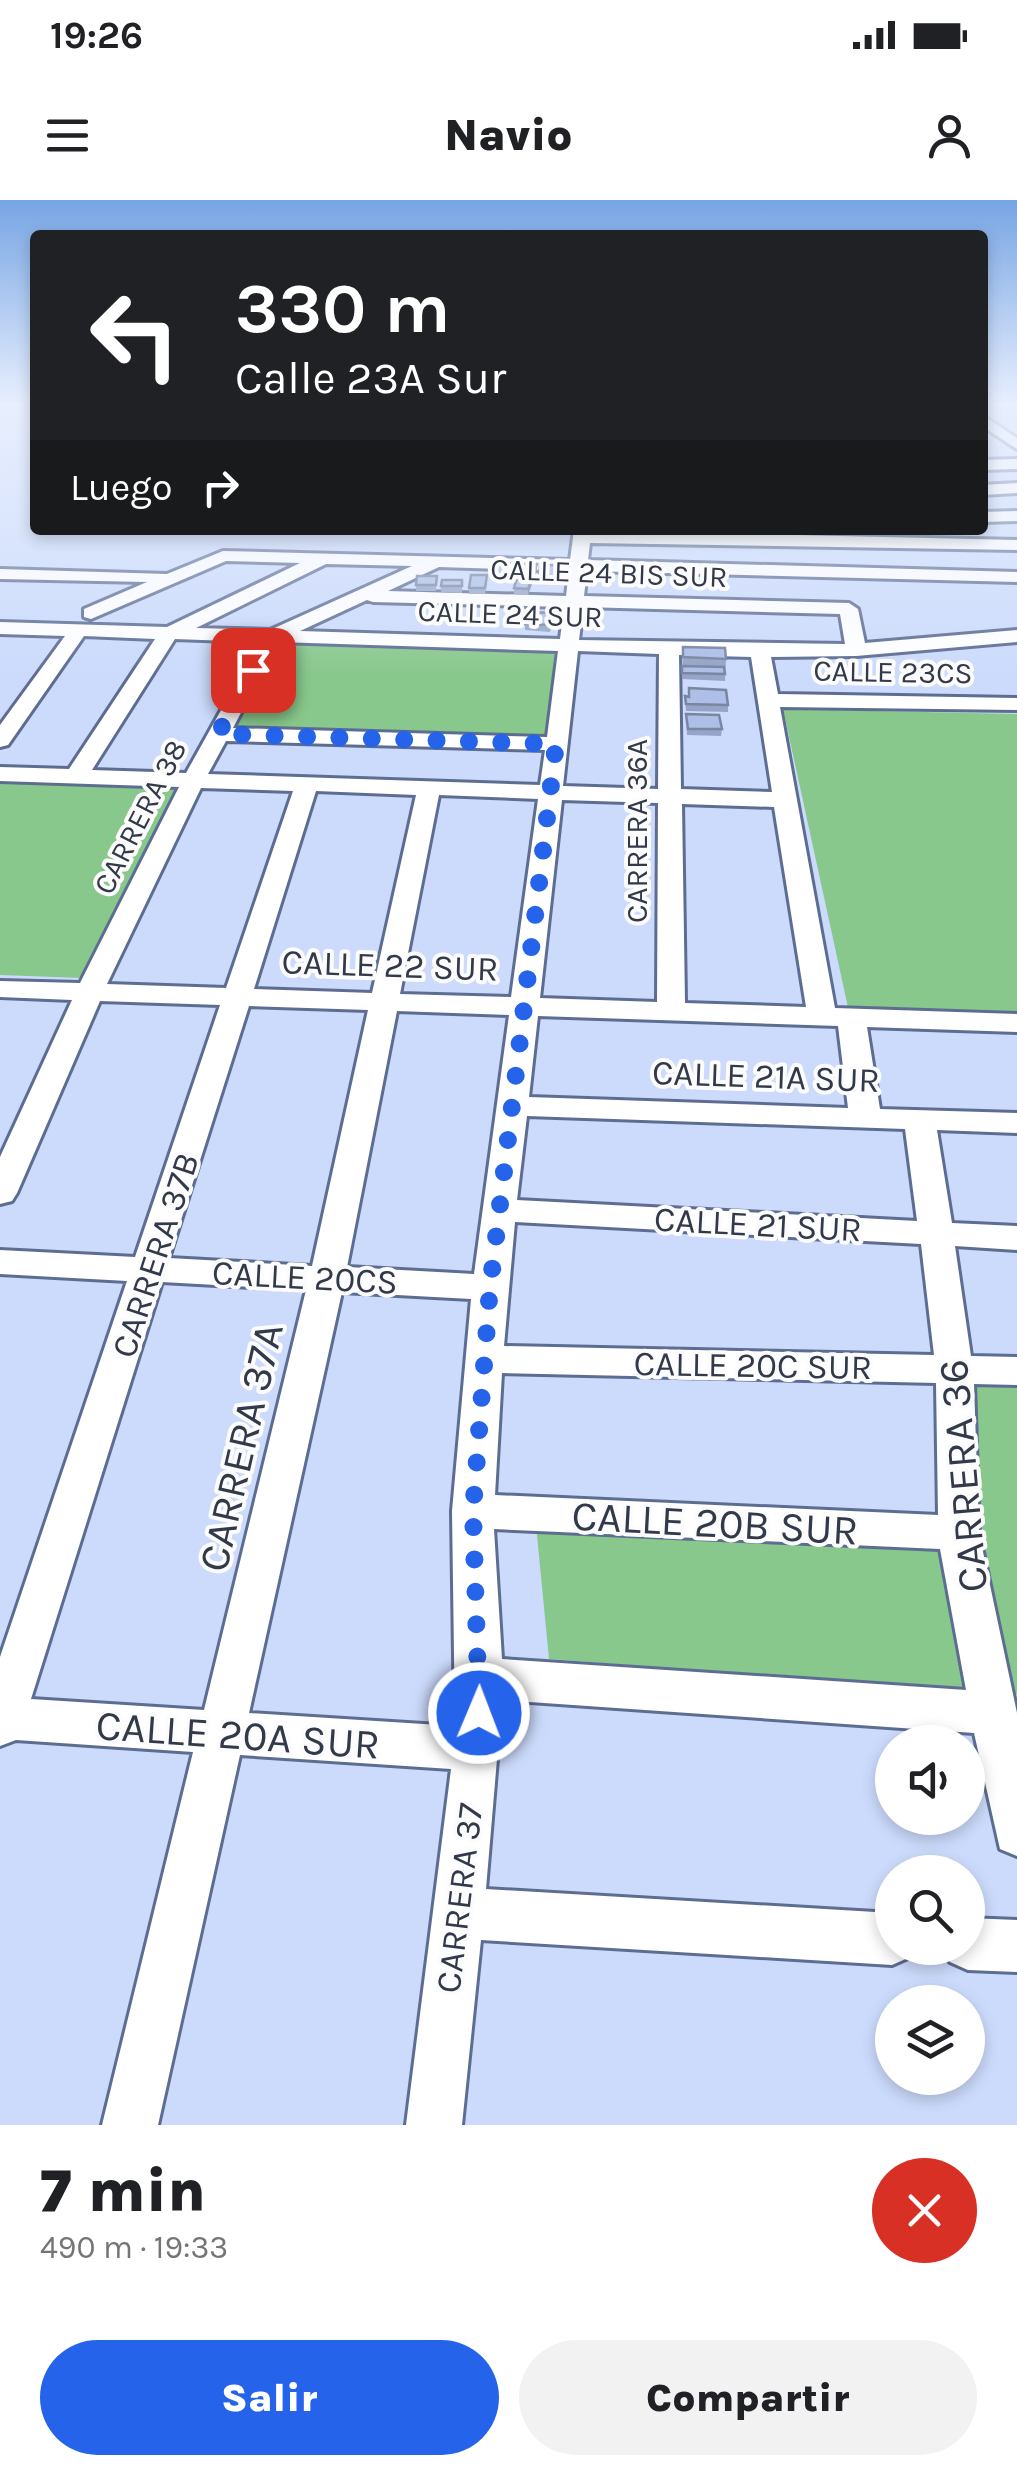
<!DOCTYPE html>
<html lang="es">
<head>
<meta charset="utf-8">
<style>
  body { margin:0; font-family:Karla,sans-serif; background:#f2f2f2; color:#202124; height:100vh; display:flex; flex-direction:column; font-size:38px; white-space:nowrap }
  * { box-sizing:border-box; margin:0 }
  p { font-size:32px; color:#757577 }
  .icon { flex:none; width:55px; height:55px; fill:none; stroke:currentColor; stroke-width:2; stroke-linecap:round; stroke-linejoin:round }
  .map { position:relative; height:1925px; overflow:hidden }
  .drawer { display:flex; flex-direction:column; background:#fff; flex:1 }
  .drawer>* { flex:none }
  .guide { position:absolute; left:30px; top:30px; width:958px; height:305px; border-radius:10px; box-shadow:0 5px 15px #0003; background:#202124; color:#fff; overflow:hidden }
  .buttons { position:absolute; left:875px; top:1525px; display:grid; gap:20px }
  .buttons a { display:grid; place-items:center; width:110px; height:110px; border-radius:50%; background:#fff; box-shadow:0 5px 15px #0003; font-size:50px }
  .pin { position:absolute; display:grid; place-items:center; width:85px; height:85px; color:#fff; margin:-42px; border-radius:20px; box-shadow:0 5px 15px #0006 }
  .me { position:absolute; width:110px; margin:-55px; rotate:1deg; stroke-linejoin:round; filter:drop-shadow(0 0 8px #0008) }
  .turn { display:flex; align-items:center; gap:35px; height:210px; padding:0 40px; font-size:45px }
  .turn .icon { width:130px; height:130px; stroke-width:2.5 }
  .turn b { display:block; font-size:70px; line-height:85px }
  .then { display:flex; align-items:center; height:95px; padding:0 40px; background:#0003; gap:20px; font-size:38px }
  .round { display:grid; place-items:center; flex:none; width:105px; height:105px; border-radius:52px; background:#f2f2f2 }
  .overview { display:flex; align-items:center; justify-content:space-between; height:170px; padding:0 40px }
  h1 { font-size:60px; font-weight:800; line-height:75px }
  .primary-button { display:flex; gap:20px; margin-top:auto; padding:20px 40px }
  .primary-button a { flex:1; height:115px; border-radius:60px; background:#2563eb; color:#fff; font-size:40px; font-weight:800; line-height:115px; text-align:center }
  .primary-button a+a { background:#f2f2f2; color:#202124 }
  .status { display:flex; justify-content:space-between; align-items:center; height:70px; padding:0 50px; background:#fff; direction:ltr }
  .status svg { height:28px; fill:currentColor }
  header { display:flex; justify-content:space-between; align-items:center; height:130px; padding:0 40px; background:#fff; font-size:45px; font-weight:800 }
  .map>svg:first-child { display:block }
</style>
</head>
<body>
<div class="status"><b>19:26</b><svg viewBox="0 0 49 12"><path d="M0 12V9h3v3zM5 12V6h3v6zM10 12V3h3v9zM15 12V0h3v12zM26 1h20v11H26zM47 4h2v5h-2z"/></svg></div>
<header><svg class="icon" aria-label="menu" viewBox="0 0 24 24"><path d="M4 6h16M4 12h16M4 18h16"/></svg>Navio<svg class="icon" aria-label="person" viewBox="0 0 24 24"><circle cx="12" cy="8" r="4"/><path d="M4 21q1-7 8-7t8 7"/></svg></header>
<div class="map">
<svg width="1017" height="1925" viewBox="0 0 1017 1925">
  <rect width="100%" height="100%" fill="#ccdbfc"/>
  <g fill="#89c88c">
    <polygon points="277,440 559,447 548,541 228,531"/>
    <polygon points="783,509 1017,514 1017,816 849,812"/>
    <polygon points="0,583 178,588 82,778 0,775"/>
    <polygon points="968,1171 1017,1175 1017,1494 549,1459 536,1325 974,1349"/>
  </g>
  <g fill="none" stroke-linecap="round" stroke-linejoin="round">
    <defs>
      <g id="minor">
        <polygon points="982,215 1017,238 1017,249 982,226"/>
        <polygon points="1017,259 1017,269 982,270 982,260"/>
        <polygon points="1017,283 1017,293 982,295 982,285"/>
        <polygon points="1017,311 1017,321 982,322 982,312"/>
        <path d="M574 330 1017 340V350L590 343 588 360 1017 372V382L587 371 584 396 849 403 858 409 865 443 1017 430V442L856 456 771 457 778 494 1017 498V510L780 507 835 808 1017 814V832L867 827 880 909 1017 913V933L937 930 952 1023 1017 1026V1050L955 1046 971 1156 1017 1157V1185L974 1184 979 1333 1017 1513V1656L1000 1649 974 1533 502 1500 486 1689 892 1713V1748H914L910 1757 892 1765 481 1740 462 1925H406L451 1569 240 1555 158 1925H102L193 1552 16 1540 0 1546V1457L127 1081 0 1074V1050L135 1057 220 805 100 801 17 993 12 1001 0 1004V957L72 800 0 797V781L80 783 179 587 0 581V567L69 569 155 439 84 436 8 545 0 547V525L65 436 0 434V422L167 427 300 363 226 361 91 419 84 417V409L147 382 0 379V369L167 374 223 351 570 360ZM326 364 412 366 270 430 196 428ZM439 367 569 371 566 396 388 391ZM367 400 373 402 564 407 560 439 300 431ZM583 407 840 414 845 444 579 440ZM175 439 259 442 186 573 92 570ZM278 442 558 451 547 537 233 528ZM578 451 659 454 658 589 563 586ZM679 455 751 457 772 592 681 589ZM226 541 545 550 540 585 208 574ZM201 588 293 591 226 788 107 784ZM316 591 416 595 372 793 254 789ZM439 595 538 599 511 797 400 794ZM562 600 658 603 657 802 540 798ZM682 604 774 607 806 807 685 803ZM249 806 368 810 312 1066 169 1058ZM397 811 509 815 474 1074 347 1067ZM538 816 838 826 848 908 529 897ZM527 916 905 929 917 1021 517 1000ZM515 1022 921 1044 934 1155 504 1146ZM162 1082 306 1090 204 1510 31 1499ZM342 1092 471 1099 452 1311 455 1526 249 1513ZM502 1173 936 1183 938 1315 495 1295ZM494 1329 940 1349 966 1490 502 1459Z"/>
        <polygon points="968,1718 1017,1720 1017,1772 968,1770 950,1762 944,1748 968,1748"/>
      </g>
    </defs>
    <use href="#minor" stroke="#5d6d92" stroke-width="6"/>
    <use href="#minor" fill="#fff" fill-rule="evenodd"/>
  </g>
  <g fill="#95a4c7">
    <polygon points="537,364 537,370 528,395 514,394 514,388"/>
    <polygon points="559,365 558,383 539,383 539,376"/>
    <polygon points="510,369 506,381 491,380 491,374"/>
    <polygon points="437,376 436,391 416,391 416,385"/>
    <polygon points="462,380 462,393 441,392 441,386"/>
    <polygon points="487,381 485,394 469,394 469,388"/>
    <polygon points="554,413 550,432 525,430 525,424"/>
    <polygon points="683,447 726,459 725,481 682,479"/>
    <polygon points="685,496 728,505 728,512 686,511"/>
    <polygon points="686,514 722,529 721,536 687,535"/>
  </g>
  <polygon fill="#7986a2" points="537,364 537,370 528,395 528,389"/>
  <g fill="#adbfe7" stroke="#7986a2" stroke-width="2.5">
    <polygon points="494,362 510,363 506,375 491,374"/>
    <polygon points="521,364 537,364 528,389 514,388"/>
    <polygon points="540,365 559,365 558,377 539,376"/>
    <polygon points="471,375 487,375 485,388 469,388"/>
    <polygon points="417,376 437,376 436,385 416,385"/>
    <polygon points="442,380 462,380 462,386 441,386"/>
    <polygon points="529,412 554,413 550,425 525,424"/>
    <polygon points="683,447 725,448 726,459 683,457"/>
    <polygon points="682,466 724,467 725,474 682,473"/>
    <polygon points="689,488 726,490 728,505 686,504 685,496 689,497"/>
    <polygon points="686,514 719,515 722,529 688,529"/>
  </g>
  <linearGradient id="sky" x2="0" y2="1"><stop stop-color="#77a5e4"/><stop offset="0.43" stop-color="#e8effe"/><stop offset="1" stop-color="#e8effe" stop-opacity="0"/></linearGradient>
  <rect width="1017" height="475" fill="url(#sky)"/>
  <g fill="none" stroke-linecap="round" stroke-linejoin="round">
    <polyline stroke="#2563eb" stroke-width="18" stroke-dasharray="0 32.4" points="253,470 218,534 556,544 490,1087 473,1311 479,1513"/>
  </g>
  <g text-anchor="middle" stroke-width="8" stroke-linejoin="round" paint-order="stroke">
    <g font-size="30" fill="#32394a" stroke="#fcfcfc">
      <text transform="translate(609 373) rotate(2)" y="10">CALLE 24 BIS SUR</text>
      <text transform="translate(510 414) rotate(2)" y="10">CALLE 24 SUR</text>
      <text transform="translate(893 472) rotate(1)" y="10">CALLE 23CS</text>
      <text transform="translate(140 617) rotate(-63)" y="10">CARRERA 38</text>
      <text transform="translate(637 631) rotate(-90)" y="10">CARRERA 36A</text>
    </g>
    <g font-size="35" fill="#32394a" stroke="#fcfcfc">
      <text transform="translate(390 765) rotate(2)" y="12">CALLE 22 SUR</text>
      <text transform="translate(766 876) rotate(2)" y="12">CALLE 21A SUR</text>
      <text transform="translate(758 1024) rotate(3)" y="12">CALLE 21 SUR</text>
      <text transform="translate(155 1055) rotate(-72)" y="12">CARRERA 37B</text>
      <text transform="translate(305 1077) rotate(3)" y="12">CALLE 20CS</text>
      <text transform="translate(753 1165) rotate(1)" y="12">CALLE 20C SUR</text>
      <text transform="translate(459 1698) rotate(-83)" y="12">CARRERA 37</text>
    </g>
    <g font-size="42" fill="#32394a" stroke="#fcfcfc">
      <text transform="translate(240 1247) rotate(-77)" y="15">CARRERA 37A</text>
      <text transform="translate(962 1276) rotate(-95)" y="15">CARRERA 36</text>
      <text transform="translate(715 1322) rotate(3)" y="15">CALLE 20B SUR</text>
      <text transform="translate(238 1534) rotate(4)" y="15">CALLE 20A SUR</text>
    </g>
  </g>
</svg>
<div class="buttons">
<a><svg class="icon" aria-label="sound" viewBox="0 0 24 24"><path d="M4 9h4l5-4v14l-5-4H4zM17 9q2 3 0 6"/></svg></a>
<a><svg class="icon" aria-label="search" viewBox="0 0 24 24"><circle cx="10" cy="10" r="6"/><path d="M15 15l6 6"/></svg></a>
<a><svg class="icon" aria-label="layers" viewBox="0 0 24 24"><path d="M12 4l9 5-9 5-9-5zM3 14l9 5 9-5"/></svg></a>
</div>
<div class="pin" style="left:253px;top:470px;background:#d93025"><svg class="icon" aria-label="arrive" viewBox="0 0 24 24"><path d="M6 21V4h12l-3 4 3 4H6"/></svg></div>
<svg class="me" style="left:479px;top:1513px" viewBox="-20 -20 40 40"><circle r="17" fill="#2563eb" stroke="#fff" stroke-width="3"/><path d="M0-11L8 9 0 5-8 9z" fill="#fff"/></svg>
<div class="guide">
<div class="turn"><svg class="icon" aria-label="left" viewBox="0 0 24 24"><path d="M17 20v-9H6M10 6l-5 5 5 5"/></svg><div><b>330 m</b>Calle 23A Sur</div></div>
<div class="then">Luego<svg class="icon" aria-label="right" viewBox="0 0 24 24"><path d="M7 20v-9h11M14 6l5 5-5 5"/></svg></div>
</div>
</div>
<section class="drawer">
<div class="overview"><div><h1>7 min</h1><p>490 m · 19:33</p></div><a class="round" style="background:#d93025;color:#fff"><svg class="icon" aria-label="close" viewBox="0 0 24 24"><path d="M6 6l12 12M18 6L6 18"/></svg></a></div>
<div class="primary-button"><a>Salir</a><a>Compartir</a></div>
</section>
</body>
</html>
